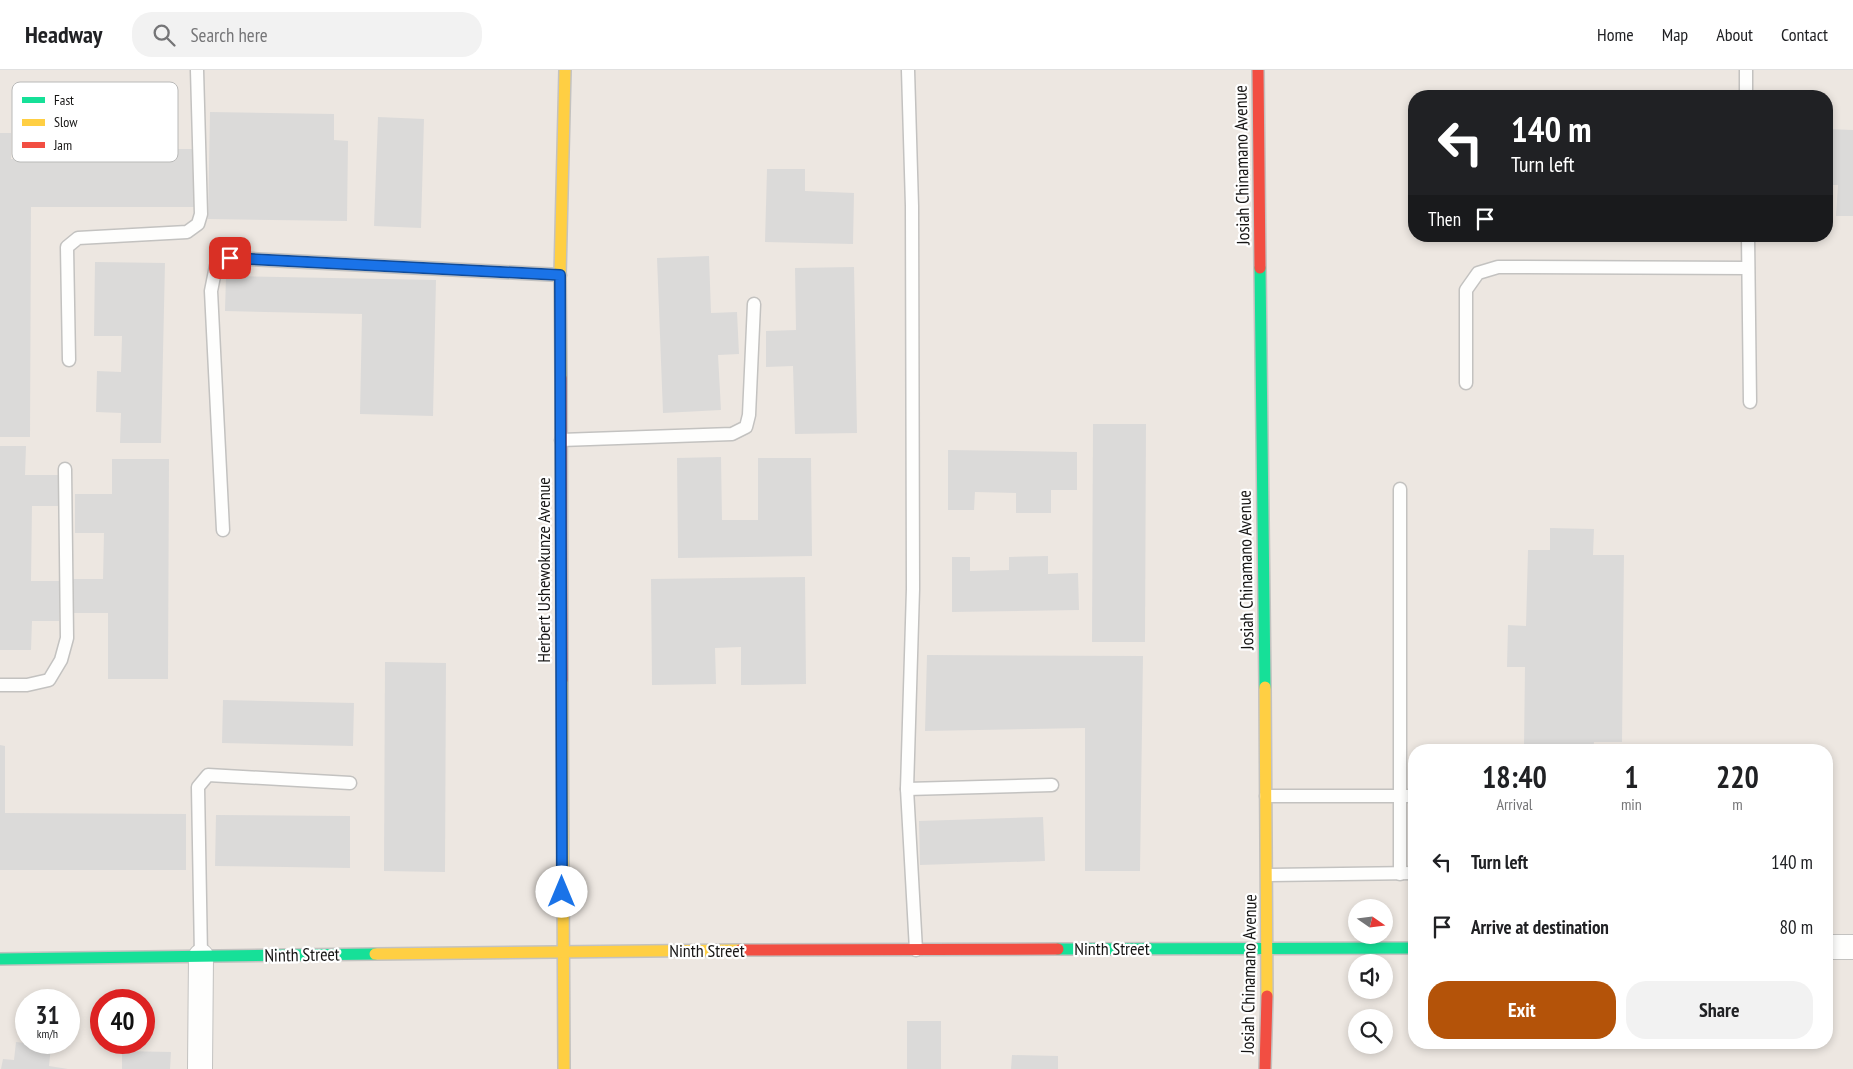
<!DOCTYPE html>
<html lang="en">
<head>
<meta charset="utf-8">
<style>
  body { margin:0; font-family:"PT Sans Narrow",sans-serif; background:#f2f2f2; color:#202124; height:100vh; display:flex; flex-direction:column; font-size:19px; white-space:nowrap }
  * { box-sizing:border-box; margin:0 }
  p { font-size:16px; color:#757577 }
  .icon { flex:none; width:28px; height:28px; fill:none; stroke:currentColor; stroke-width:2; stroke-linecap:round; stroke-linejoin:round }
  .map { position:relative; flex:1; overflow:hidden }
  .details { position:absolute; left:1408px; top:674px; width:425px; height:305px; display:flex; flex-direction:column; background:#fff; border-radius:20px; box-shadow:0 2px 8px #0003 }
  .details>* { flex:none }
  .banner { position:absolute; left:1408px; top:20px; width:425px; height:152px; border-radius:20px; box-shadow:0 2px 8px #0003; background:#202124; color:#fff; overflow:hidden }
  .needle { width:32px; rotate:104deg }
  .tools { position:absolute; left:1348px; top:829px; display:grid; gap:10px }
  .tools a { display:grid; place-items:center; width:45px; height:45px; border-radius:50%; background:#fff; box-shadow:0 2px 8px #0003; font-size:25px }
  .speed { position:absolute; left:15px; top:919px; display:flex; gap:10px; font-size:25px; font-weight:700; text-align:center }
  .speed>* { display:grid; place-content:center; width:65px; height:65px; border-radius:50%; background:#fff; box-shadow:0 2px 8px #0003; line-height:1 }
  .speed small { font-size:12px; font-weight:400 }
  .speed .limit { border:8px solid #d22; background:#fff; color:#111 }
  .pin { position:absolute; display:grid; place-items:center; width:42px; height:42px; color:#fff; margin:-21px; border-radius:10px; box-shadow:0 2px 8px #0006 }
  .me { position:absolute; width:55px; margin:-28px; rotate:0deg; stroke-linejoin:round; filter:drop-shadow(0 0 4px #0008) }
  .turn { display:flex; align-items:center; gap:18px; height:105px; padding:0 20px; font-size:22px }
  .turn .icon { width:65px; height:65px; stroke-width:2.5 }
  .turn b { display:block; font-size:35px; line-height:42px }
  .then { display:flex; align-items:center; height:48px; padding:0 20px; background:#0003; gap:10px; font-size:19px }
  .eta { display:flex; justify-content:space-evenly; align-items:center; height:85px; text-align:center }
  .eta b { font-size:30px; font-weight:700; line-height:35px }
  .button { display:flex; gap:10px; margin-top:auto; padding:10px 20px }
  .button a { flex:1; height:58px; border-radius:20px; background:#b45309; color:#fff; font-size:20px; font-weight:700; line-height:58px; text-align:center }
  .button a+a { background:#f2f2f2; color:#202124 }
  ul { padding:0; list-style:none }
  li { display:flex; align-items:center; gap:15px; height:65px; padding:0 20px }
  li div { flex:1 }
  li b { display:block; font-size:19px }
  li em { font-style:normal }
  header { display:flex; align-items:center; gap:30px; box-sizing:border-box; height:70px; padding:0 25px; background:#fff; border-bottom:1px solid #e0e0e0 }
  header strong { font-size:24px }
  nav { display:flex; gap:28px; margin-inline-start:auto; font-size:18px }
  .search { width:350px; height:45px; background:#f2f2f2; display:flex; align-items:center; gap:12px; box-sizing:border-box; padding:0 18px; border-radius:20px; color:#757577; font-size:19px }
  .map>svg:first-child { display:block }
</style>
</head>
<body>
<header>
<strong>Headway</strong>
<div class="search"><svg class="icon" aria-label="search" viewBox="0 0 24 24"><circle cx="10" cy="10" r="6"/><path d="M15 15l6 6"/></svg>Search here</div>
<nav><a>Home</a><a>Map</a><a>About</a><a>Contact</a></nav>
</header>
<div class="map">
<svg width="1853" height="999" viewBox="0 0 1853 999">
  <rect width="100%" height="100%" fill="#f8f6f3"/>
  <path fill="#ede7e1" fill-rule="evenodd" d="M0 0H1853V999H0ZM1414 26H1826V166H1414ZM1414 680H1826V972H1414ZM1356 838H1384V865H1356ZM1356 892H1384V920H1356ZM26 930H69V972H26ZM101 930H144V972H101ZM1356 948H1384V975H1356Z"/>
  <g fill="#dbdad9">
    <polygon points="210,42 334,44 334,70 348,71 347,151 208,149"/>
    <polygon points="378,47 424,49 421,158 374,156"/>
    <polygon points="1826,59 1853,60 1853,146 1836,146 1838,115 1826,115"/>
    <polygon points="0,63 11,63 11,89 28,89 28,79 194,79 194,137 31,137 30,367 0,367"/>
    <polygon points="767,99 805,99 805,121 854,123 853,174 765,172"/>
    <polygon points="709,186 711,243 737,242 739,284 718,285 721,340 663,343 657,188"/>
    <polygon points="95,192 165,193 161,373 120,373 121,343 96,342 97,301 121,302 122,266 94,266"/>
    <polygon points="854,197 857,363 795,364 793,296 766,297 766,261 796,260 795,198"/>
    <polygon points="226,206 436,210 433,346 360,344 362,244 225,241"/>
    <polygon points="1093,354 1146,354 1145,572 1092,572"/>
    <polygon points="0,376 26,376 25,405 59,405 59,436 32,436 31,511 60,511 59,551 32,551 31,580 0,580"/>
    <polygon points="948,380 1077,382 1077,420 1051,420 1051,443 1016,443 1016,423 975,422 974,440 948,440"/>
    <polygon points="721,387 722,450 758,450 758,388 811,388 812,486 678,488 677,388"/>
    <polygon points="112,389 169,389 168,609 108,609 108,543 73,543 73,509 103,509 104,463 75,463 75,424 112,424"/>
    <polygon points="1550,458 1594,459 1593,485 1624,485 1622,672 1594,672 1593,680 1524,677 1525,597 1507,597 1508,555 1526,556 1528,480 1550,480"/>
    <polygon points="1048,486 1048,504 1078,503 1079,540 952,542 952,487 970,487 970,501 1009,500 1009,487"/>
    <polygon points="805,507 806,614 741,615 741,577 715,578 716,614 652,615 651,509"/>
    <polygon points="927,585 1143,586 1140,801 1085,801 1085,658 925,661"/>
    <polygon points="385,592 446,593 445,802 384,801"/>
    <polygon points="223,630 354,633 353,676 222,673"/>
    <polygon points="0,675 5,676 5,743 186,744 186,800 0,800"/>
    <polygon points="216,745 350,746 350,798 215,796"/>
    <polygon points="1043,747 1045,791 920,795 919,751"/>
    <rect x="907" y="951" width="34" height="48"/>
    <polygon points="16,972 51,976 49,996 68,999 1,999 3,989 14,990"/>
    <polygon points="122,981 171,982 170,999 122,999"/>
    <polygon points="1012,985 1058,986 1058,999 1011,999"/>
  </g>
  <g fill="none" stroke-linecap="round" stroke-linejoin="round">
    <defs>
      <g id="lane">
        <polyline points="908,0 912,136 913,519 907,719 916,880"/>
        <polyline points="1746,0 1746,26"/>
        <polyline points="1748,166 1750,332"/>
        <polyline points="69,290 67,177 78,168 187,162 198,154 201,144 197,0"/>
        <polyline points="1466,313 1466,220 1478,203 1498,197 1748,198"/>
        <polyline points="561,370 732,364 746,357 749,345 754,234"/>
        <polyline points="223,460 211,221 216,196 230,188 560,205"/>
        <polyline points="0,615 27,615 49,610 61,590 67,568 65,399"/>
        <polyline points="907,719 1052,715"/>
        <polyline points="1266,726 1414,726"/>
        <polyline points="1400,804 1400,419"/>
        <polyline points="1268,805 1414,803"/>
        <polyline points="201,886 198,717 208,705 350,713"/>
      </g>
      <g id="street">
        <polyline points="1826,877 1853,877"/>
        <polyline points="200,999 201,886"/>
      </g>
      <g id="fast">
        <polyline points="1260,198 1265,617"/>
        <polyline points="1058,879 1414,878"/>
        <polyline points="0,889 375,884"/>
      </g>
      <g id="slow">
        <polyline points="561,308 560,205 565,0"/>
        <polyline points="562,610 564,999"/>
        <polyline points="1265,617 1267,926"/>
        <polyline points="375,884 740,880"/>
      </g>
      <g id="jam">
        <polyline points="1258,0 1260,198"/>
        <polyline points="561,308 562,610"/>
        <polyline points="740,880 1058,879"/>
        <polyline points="1265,999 1267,926"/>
      </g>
    </defs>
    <use href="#lane" stroke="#c3c2c0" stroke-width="15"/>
    <use href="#street" stroke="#c3c2c0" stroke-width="26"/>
    <use href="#fast" stroke="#c3c2c0" stroke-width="14"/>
    <use href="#slow" stroke="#c3c2c0" stroke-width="14"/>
    <use href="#jam" stroke="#c3c2c0" stroke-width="14"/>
    <use href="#lane" stroke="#fefefd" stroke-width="12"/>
    <use href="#street" stroke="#fefefd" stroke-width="24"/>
    <use href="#fast" stroke="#16e098" stroke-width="11"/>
    <use href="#slow" stroke="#ffcf43" stroke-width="11"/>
    <use href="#jam" stroke="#f24e42" stroke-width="11"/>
  </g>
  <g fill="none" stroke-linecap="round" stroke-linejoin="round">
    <defs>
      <polyline id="route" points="230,188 560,205 562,822"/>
    </defs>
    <use href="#route" stroke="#114b97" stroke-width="12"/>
    <use href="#route" stroke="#1a73e8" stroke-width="9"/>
  </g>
  <g text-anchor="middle" stroke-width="4.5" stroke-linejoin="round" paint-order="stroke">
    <g font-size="18" fill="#161514" stroke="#fff">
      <text transform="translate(1242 95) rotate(-91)" y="6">Josiah Chinamano Avenue</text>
      <text transform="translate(544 500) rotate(-90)" y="6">Herbert Ushewokunze Avenue</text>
      <text transform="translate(1246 500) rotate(-91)" y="6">Josiah Chinamano Avenue</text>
      <text x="1112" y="885">Ninth Street</text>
      <text x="707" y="887">Ninth Street</text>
      <text transform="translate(302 885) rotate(-1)" y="6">Ninth Street</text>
      <text transform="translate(1249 904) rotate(-89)" y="6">Josiah Chinamano Avenue</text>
    </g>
  </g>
  <rect x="12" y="12" width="166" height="80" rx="8" fill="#fff" stroke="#b9b9b8" stroke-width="1"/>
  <rect x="22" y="27" width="23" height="6" fill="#16e098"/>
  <rect x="22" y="49" width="23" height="7" fill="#ffcf43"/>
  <rect x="22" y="72" width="23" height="6" fill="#f24e42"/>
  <g font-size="14" fill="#161514">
    <text x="54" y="35">Fast</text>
    <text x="54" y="57">Slow</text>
    <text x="54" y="80">Jam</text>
  </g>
</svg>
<div class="tools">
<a><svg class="needle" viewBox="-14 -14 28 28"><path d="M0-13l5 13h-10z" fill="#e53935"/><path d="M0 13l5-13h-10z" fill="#757577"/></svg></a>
<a><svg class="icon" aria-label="sound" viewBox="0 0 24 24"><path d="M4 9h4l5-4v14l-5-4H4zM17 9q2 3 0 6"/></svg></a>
<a><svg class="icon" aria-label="search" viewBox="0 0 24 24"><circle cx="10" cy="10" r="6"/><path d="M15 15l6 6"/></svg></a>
</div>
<div class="speed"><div>31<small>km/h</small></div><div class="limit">40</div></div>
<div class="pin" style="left:230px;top:188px;background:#d93025"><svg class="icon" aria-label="arrive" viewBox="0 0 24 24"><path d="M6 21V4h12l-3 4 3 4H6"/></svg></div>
<svg class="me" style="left:562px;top:822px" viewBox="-20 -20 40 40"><circle r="19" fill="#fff"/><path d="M0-13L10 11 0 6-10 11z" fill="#1a73e8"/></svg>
<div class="banner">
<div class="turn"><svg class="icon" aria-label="left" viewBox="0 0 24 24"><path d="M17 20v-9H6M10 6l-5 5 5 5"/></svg><div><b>140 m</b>Turn left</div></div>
<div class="then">Then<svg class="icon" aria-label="arrive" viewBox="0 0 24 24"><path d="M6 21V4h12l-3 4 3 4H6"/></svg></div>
</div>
<section class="details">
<div class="eta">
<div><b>18:40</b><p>Arrival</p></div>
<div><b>1</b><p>min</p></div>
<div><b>220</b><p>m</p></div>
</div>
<ul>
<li><svg class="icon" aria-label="left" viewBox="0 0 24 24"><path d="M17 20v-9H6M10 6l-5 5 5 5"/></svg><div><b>Turn left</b></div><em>140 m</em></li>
<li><svg class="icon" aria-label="arrive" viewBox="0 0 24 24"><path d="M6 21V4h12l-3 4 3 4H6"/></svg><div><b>Arrive at destination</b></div><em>80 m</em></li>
</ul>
<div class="button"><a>Exit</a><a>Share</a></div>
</section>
</div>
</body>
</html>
